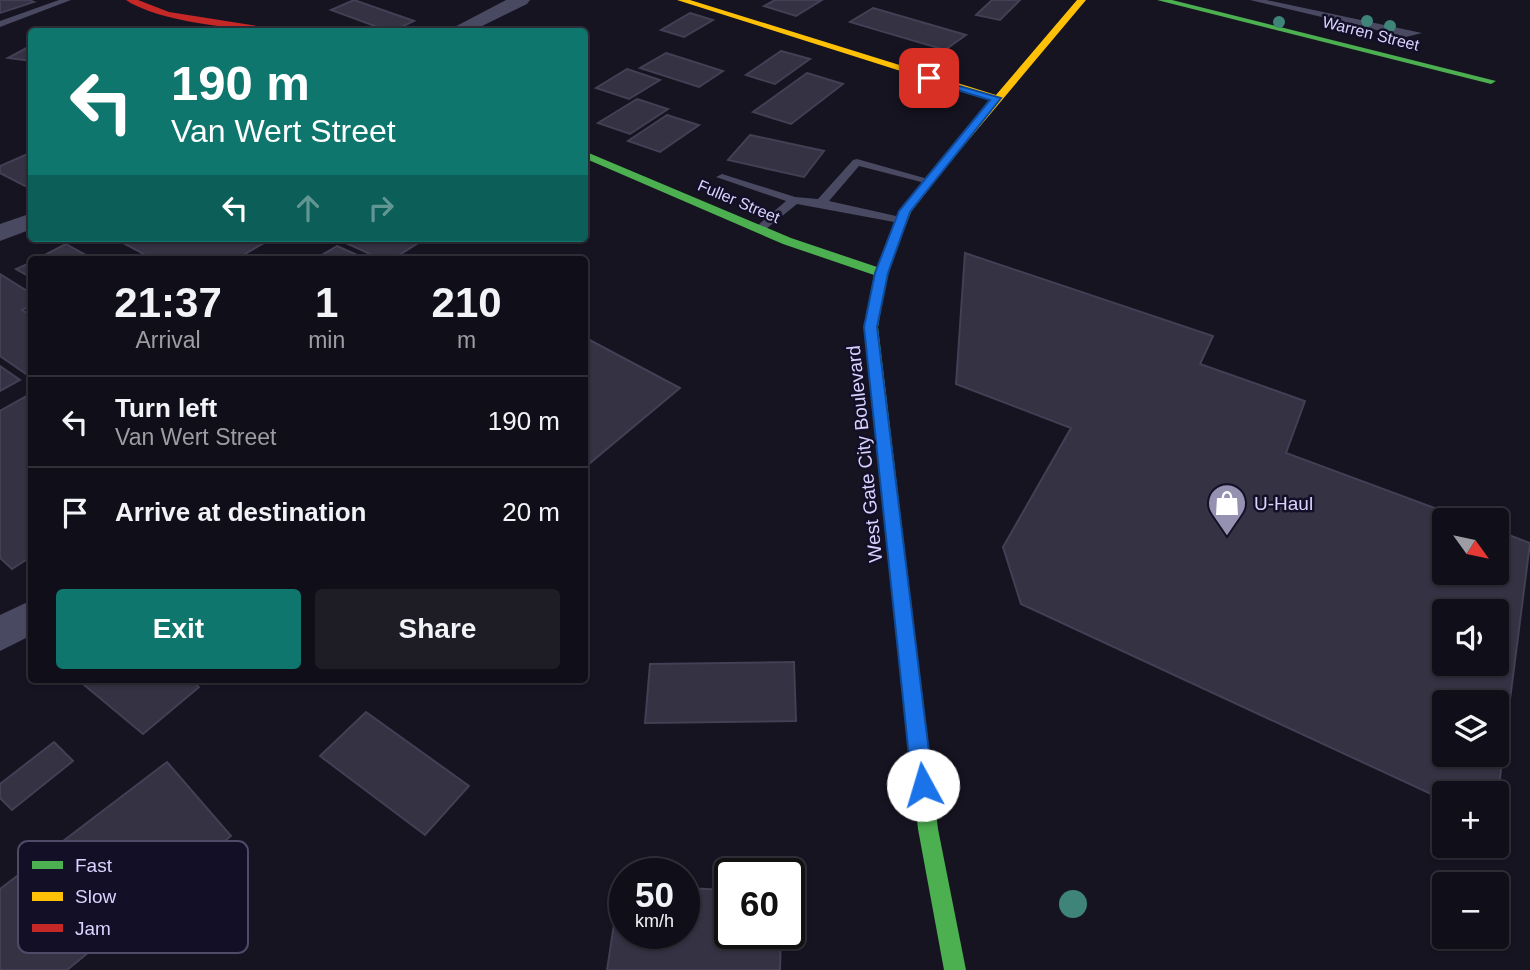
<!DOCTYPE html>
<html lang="en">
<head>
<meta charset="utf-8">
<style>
  body { margin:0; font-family:Arial,sans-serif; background:#1e1d26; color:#f1f3f6; height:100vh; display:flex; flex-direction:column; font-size:26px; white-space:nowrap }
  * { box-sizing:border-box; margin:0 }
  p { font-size:23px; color:#9c9ca2 }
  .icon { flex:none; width:38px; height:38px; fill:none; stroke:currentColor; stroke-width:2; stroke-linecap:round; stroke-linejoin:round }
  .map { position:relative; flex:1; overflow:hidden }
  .panel { position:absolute; left:28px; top:256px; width:560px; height:427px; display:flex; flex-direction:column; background:#100f19; border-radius:7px; box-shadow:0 2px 5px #0004,0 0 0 2px #302f38 }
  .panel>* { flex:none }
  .guide { position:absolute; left:28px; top:28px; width:560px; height:214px; border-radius:7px; box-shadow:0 2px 5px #0004,0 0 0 2px #302f38; background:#0f766e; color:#fff; overflow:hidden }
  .needle { width:46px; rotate:123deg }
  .tools { position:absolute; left:1432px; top:508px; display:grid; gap:14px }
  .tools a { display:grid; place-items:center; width:77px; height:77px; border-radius:7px; background:#100f19; box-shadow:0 2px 5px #0004,0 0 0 2px #302f38; font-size:35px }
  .speed { position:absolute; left:609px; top:858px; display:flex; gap:14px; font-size:35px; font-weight:700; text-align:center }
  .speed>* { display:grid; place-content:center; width:91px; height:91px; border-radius:50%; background:#100f19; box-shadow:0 2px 5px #0004,0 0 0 2px #302f38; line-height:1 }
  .speed small { font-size:18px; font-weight:400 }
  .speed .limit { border:4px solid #111; border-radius:10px; background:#fff; color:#111 }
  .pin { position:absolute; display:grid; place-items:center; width:60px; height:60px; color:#fff; margin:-30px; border-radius:14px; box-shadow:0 4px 10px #0006 }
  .me { position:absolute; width:77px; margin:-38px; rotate:354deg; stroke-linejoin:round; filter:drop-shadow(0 0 5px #0008) }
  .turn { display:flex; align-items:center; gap:24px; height:147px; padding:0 28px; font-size:32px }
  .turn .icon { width:91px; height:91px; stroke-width:2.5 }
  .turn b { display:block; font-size:49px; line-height:60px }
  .lanes { display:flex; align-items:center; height:66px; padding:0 28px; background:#0003; justify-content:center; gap:35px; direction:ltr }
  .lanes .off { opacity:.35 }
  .eta { display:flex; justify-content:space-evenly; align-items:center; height:119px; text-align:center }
  .eta b { font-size:42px; font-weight:700; line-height:49px }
  .primary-button { display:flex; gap:14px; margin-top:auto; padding:14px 28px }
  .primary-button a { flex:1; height:80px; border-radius:7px; background:#0f766e; color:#fff; font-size:28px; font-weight:700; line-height:80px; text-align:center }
  .primary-button a+a { background:#1e1d26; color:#f1f3f6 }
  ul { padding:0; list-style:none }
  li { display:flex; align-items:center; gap:21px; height:91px; padding:0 28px; border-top:2px solid #302f38 }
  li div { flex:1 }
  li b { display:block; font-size:26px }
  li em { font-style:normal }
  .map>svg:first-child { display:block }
</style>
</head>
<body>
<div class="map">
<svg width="1530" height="970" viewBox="0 0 1530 970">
  <rect width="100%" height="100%" fill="#161421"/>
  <g fill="#343243" stroke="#433f54" stroke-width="2" fill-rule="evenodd">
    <polygon points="0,0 29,0 34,2 0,13"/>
    <polygon points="354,0 414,21 391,32 331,10"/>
    <polygon points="775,0 822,0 796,16 764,6"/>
    <polygon points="992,0 1020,0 1000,20 976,15"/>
    <polygon points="873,8 966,35 945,50 850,22"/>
    <polygon points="690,13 713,20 684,37 661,30"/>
    <polygon points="32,45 32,61 8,58"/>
    <polygon points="781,51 810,59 775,84 746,75"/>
    <polygon points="666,53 723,71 699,87 640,68"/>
    <polygon points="627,69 660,80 629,99 596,88"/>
    <polygon points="807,73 843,84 791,124 753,112"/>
    <polygon points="637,99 668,109 630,134 598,123"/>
    <polygon points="667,115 699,125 660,152 628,141"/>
    <polygon points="750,135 824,151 804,177 728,160"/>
    <polygon points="32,152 32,183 25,186 0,173 0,166"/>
    <polygon points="114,238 255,238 264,243 236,259 153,259"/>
    <polygon points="354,238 426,238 393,259 381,259 346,243"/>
    <polygon points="66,244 93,259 37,259"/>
    <polygon points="337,246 366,259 315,259"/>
    <path d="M965 253 1213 336 1200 364 1305 401 1286 453 1467 520H1444V572H1496V530L1530 543 1496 809V793H1444V800L1021 604 1003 547 1071 428 956 384ZM1444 611H1496V663H1444ZM1444 702H1496V754H1444Z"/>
    <polygon points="32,262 32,278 16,269"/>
    <polygon points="0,274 32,294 32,305 22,310 32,316 32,378 0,356"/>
    <polygon points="584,337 680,388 584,468"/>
    <polygon points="0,366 20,380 0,391"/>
    <polygon points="32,393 32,556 12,569 0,558 0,411"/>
    <polygon points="794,662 796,721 645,723 650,664"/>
    <polygon points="77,679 188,679 199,687 143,734"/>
    <polygon points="366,712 469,786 425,835 320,756"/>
    <polygon points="54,742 73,761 12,810 0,798 0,784"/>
    <polygon points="167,762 231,836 67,970 0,970 0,889"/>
    <polygon points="620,885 625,885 625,933 684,933 684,888 730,890 730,933 781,933 780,970 607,970"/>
  </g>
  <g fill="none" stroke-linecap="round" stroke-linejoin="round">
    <g fill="#4a4962" fill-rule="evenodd">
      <polygon points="59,0 71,0 0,27 0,21"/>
      <polygon points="1250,0 1266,0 1422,33 1406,37"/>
      <polygon points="857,159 935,181 929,184 859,166 829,201 905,218 905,224 797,204 761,233 757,232 757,226 786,201 716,177 722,174 795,197 818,199 853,160"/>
    </g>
    <g fill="#4a4962" fill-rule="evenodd">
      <polygon points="506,0 530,0 527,4 470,32 445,32"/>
      <polygon points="32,213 32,229 0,241 0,224"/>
      <polygon points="32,600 32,635 0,651 0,615"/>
    </g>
    <g fill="#4caf50" fill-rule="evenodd">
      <polygon points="1157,0 1172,0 1496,81 1491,84"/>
      <polygon points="584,151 791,238 877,267 899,211 947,152 956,154 911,212 887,273 878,327 938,829 966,970 944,970 918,829 864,327 874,275 783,244 584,158"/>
    </g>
    <polygon fill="#ffc107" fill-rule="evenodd" points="677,0 690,0 996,95 1077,0 1086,0 955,156 947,156 947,152 992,100"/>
    <path fill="#c62828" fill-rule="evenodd" d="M126 0H138L169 12 296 32C254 32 159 23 126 0Z"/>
  </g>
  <g fill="#3e8478">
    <circle cx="1367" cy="21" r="6"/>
    <circle cx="1279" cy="22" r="6"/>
    <circle cx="1390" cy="26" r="6"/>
    <circle cx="1073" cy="904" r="14"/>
  </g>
  <polygon fill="#1a73e8" stroke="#114b97" stroke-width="2" points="925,76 1001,98 910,212 888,273 877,327 933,785 930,791 923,794 915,791 912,785 864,327 875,273 899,211 990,100 925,80"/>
  <defs>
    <symbol id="shop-pin" viewBox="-11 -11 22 30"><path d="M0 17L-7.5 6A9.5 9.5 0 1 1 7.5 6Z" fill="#9591b1" stroke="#130f26"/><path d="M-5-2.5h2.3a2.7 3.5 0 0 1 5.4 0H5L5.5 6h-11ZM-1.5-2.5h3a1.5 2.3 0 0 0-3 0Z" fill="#fff"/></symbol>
  </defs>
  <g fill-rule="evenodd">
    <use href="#shop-pin" x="1205" y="481" width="44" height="60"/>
  </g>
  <g text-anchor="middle" stroke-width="5" stroke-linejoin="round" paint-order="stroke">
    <g font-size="16" fill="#d9d4ff" stroke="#130f26">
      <text transform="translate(1371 33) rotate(14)" y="6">Warren Street</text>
      <text transform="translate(739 201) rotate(23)" y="6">Fuller Street</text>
    </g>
    <g font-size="19" fill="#d9d4ff" stroke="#130f26">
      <text transform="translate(864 454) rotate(-96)" y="7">West Gate City Boulevard</text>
    </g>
    <g font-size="19" fill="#d9d4ff" stroke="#130f26" text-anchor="start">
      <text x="1254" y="510">U-Haul</text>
    </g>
  </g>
  <rect x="18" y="841" width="230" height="112" rx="10" fill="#130f26" stroke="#4e4a67" stroke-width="2"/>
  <rect x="32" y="861" width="31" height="8" fill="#4caf50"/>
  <rect x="32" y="892" width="31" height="9" fill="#ffc107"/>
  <rect x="32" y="924" width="31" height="8" fill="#c62828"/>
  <g font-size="19" fill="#d9d4ff">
    <text x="75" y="872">Fast</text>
    <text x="75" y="903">Slow</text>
    <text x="75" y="935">Jam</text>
  </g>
</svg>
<div class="tools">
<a><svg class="needle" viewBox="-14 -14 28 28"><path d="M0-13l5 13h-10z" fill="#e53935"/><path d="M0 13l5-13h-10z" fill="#9c9ca2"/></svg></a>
<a><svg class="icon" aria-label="sound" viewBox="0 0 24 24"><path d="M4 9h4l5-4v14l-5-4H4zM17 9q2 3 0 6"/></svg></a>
<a><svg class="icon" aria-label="layers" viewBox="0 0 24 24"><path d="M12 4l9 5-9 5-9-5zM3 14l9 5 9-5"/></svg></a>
<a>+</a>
<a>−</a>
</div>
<div class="speed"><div>50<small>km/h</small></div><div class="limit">60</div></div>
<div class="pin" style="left:929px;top:78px;background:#d93025"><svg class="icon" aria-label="arrive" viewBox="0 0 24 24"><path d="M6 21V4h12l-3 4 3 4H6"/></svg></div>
<svg class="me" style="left:923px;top:785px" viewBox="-20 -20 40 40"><circle r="19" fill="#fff"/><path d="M0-13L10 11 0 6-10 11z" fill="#1a73e8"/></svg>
<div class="guide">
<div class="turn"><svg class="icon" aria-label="left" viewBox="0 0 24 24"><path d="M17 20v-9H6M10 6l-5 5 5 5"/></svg><div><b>190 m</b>Van Wert Street</div></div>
<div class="lanes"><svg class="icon" aria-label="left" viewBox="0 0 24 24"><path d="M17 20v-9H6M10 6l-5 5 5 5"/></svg><svg class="icon off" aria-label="ahead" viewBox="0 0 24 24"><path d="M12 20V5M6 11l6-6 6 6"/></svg><svg class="icon off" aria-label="right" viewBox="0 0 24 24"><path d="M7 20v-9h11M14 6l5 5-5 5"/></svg></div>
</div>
<section class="panel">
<div class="eta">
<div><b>21:37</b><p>Arrival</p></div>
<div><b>1</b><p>min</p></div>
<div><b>210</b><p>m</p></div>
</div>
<ul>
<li><svg class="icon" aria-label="left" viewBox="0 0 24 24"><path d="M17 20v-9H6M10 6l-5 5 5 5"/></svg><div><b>Turn left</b><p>Van Wert Street</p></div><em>190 m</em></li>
<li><svg class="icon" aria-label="arrive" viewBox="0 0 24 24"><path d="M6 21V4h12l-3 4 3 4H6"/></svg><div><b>Arrive at destination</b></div><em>20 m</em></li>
</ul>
<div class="primary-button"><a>Exit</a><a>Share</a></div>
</section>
</div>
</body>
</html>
